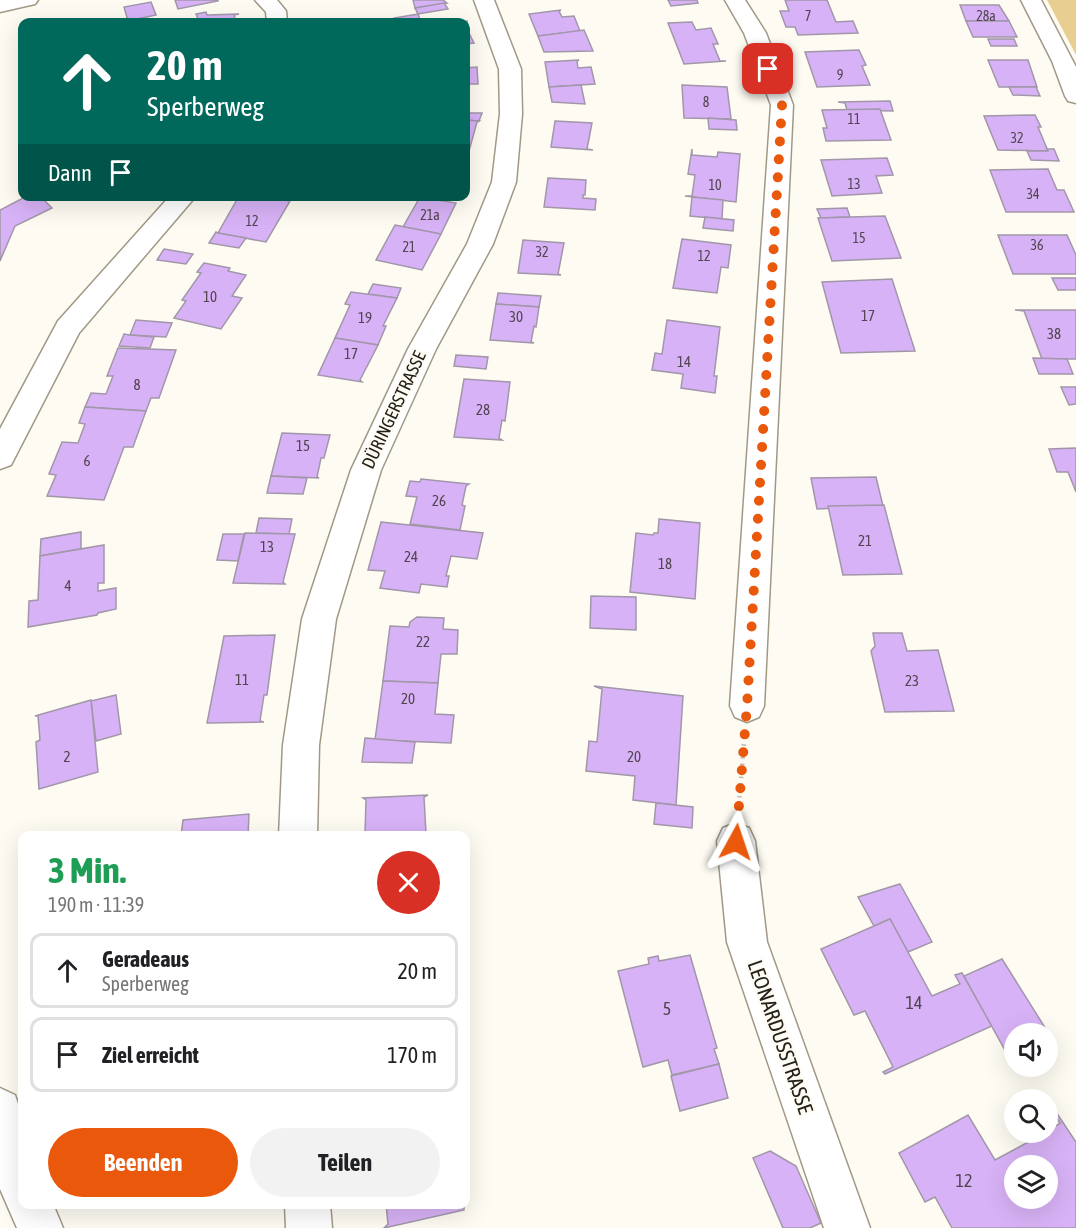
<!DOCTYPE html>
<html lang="de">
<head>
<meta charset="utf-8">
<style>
  body { margin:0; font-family:"Asap Condensed",sans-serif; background:#f2f2f2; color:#202124; height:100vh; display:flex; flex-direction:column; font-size:22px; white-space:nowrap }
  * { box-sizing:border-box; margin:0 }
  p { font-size:20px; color:#757577 }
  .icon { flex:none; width:33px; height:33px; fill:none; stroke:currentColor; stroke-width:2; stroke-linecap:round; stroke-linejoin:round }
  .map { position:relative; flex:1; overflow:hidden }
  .sheet { position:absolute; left:18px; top:831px; width:452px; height:378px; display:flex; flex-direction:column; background:#fff; border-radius:12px; box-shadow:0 6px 24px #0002 }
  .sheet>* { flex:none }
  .top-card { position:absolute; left:18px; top:18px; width:452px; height:183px; border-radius:12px; box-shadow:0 6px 24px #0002; background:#00695c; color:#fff; overflow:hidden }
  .buttons { position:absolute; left:1004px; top:1023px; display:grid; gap:12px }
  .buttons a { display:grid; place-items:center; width:54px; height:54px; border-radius:50%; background:#fff; box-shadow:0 6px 24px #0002; font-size:30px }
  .pin { position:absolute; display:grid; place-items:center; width:51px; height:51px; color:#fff; margin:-26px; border-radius:12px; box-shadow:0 3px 9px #0006 }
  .me { position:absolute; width:66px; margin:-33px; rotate:5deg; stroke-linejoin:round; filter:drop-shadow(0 0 4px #0008) }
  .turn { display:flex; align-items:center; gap:21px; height:126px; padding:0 30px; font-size:27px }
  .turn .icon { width:78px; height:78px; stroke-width:2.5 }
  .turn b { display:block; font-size:42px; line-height:51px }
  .then { display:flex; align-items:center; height:57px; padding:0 30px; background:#0003; gap:12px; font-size:22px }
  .round { display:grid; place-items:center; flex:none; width:63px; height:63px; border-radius:32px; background:#f2f2f2 }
  .headline { display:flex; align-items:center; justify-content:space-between; height:102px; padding:0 30px }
  h1 { font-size:36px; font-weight:700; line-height:45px; color:#1e9e55 }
  .primary-button { display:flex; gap:12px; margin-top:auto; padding:12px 30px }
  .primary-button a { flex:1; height:69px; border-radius:36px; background:#ea580c; color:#fff; font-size:24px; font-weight:700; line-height:69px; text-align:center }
  .primary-button a+a { background:#f2f2f2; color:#202124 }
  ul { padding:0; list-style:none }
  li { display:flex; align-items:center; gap:18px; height:75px; margin:0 12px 9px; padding:0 18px; border:3px solid #e0e0e0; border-radius:12px }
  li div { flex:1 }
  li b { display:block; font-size:22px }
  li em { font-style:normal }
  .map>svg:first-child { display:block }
</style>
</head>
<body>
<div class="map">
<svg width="1076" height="1228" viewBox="0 0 1076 1228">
  <rect width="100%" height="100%" fill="#fefbf3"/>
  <polygon fill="#e8cf91" points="1047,0 1076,0 1076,55"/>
  <g fill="#d8b2f6" stroke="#a197a9" stroke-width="1.5" fill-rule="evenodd">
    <polygon points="175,0 218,0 218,1 178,9"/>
    <polygon points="413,0 443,0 447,3 415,8"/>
    <polygon points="668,0 697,0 698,3 671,6"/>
    <polygon points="785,0 827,0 836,22 853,21 858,33 798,35 795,27 786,27 780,11 789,11"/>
    <polygon points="151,2 156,15 128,21 124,7"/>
    <polygon points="444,3 448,9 418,14 415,8"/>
    <polygon points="960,5 999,5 1009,21 966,21"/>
    <polygon points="561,10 559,11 562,17 574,16 580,31 538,36 529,14"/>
    <polygon points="206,12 207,15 239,14 234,15 236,22 171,22 198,19 196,14"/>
    <polygon points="418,14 421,22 396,22 394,18"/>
    <polygon points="467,21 468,31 474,43 465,44 465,22 456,22"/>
    <polygon points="966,21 1009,21 1017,37 973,37"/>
    <polygon points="692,22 696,30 711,28 718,44 713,44 720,61 726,61 684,64 668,23"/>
    <polygon points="584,30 593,51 544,52 538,36"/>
    <polygon points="988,39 1014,39 1017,46 991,46"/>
    <polygon points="859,50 866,65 862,66 870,85 817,87 805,52"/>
    <polygon points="579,60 577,61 578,68 591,67 595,84 549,87 545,62"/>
    <polygon points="988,60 1028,60 1037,87 999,87"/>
    <polygon points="477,67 478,84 465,84 465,92 468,92 465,92 465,68"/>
    <polygon points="581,85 585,104 552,102 549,87"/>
    <polygon points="682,85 727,87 731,119 684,118"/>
    <polygon points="1009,87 1036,87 1040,96 1013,95"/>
    <polygon points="890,101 893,111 847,110 845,103 838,102"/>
    <polygon points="880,109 891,140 826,141 823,128 827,128 822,110"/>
    <polygon points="465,113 482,113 479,121 465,120"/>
    <polygon points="1035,115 1041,127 1038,127 1048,151 998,150 984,116"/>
    <polygon points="708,118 736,120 737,130 709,129"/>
    <polygon points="465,120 479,121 477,122 469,151 465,150"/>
    <polygon points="555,121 592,123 587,149 593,150 551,147"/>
    <polygon points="692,149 692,155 717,157 718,152 740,154 736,202 685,196 692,196 695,175 688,174"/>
    <polygon points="1047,149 1054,149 1059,161 1031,160 1027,151 1048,151"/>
    <polygon points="887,158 893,175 876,176 882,193 832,196 821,160"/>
    <polygon points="1048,169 1057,190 1064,190 1074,212 1006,212 990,170"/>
    <polygon points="548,178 586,180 585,195 583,195 583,198 596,199 595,210 544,207"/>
    <polygon points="27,196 40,196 52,208 15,226 0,261 0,210"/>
    <polygon points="239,196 261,196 290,201 266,242 218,233"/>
    <polygon points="420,197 456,203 441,234 403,227"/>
    <polygon points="692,197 723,200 722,219 690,216"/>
    <polygon points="847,208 850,217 821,218 817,209"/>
    <polygon points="885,216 901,258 832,261 818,218"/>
    <polygon points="705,217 734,220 733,231 703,228"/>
    <polygon points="395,225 441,234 422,270 376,260"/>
    <polygon points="216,232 218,233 246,238 239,248 209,243"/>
    <polygon points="998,235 1067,235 1076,255 1076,274 1013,274"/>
    <polygon points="682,239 731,245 728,268 721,267 717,293 673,288"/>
    <polygon points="523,240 564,243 558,274 561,275 518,273"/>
    <polygon points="164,249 193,254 186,264 157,260"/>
    <polygon points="204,263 230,268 228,271 246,275 232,296 242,298 221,329 174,318 186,301 182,300 201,273 197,272"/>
    <polygon points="1052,278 1076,278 1076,290 1058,290"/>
    <polygon points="892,279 915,351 841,353 822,282"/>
    <polygon points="373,284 401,288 397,298 368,294"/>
    <polygon points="351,292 397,298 383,326 386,326 378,345 335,338 350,305 345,304"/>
    <polygon points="498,293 541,296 539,307 496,304"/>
    <polygon points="496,304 539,307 536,327 534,326 531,342 534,343 490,340"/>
    <polygon points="1015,310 1076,310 1076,359 1042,359 1024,311"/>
    <polygon points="136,320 172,323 166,337 130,335"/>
    <polygon points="667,320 720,327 714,376 717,376 715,393 681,388 683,374 652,370 655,353 662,354"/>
    <polygon points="124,334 130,335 154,337 150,348 119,346"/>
    <polygon points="335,338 378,345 360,380 362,382 318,375"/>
    <polygon points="118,348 176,350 159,398 151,398 146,411 85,407 91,393 106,394 113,376 107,376"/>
    <polygon points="456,355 488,357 486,369 454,366"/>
    <polygon points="1033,358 1067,359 1073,374 1039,374"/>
    <polygon points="464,379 510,382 505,421 502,420 499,438 502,440 454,437"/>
    <polygon points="1061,387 1076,387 1076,404 1069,405"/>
    <polygon points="85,407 146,411 133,447 124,447 104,500 47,496 56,475 49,474 62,442 78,443 85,424 79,423"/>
    <polygon points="282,433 330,435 324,458 321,458 317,477 319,478 271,476"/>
    <polygon points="1076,448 1076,492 1068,472 1057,472 1049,449"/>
    <polygon points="271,476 307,478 303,494 267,493"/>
    <polygon points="876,477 883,506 817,509 811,478"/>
    <polygon points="421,479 469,484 466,486 462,505 465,506 460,530 410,524 417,497 406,496 410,481 420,482"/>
    <polygon points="884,505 902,574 843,575 828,506"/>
    <polygon points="259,518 292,519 289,534 256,533"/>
    <polygon points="659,519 700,523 695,599 630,592 636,533 653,535 654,533 658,533"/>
    <polygon points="381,522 483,533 477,559 451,556 446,576 449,576 447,587 421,584 419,593 380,588 385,571 368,570"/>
    <polygon points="81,532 81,549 40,556 41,539"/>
    <polygon points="245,533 295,534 283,582 285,584 233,583"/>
    <polygon points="223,534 244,534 238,561 217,560"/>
    <polygon points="104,545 104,583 98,583 98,591 116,588 116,609 98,613 97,615 28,627 29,601 38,600 40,556"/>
    <polygon points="591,596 636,597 636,630 590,628"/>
    <polygon points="417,617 444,618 443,629 458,630 457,654 441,654 438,683 383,681 390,626 409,627 410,622"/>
    <polygon points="873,633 902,633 907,651 938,650 954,711 885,712 871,651 875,646"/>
    <polygon points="275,635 267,695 264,695 260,721 264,722 207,723 224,636"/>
    <polygon points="383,681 438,683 435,714 454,715 451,743 375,740"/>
    <polygon points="594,686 683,696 676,805 633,800 635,776 586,771 589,741 597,742 602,689"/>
    <polygon points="116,695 121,734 96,741 91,701"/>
    <polygon points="91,700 98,772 39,789 36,742 40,740 38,716 35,716"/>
    <polygon points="365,738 415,742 412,763 362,762"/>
    <polygon points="428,795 424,797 426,834 424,836 365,834 366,800 363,798"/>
    <polygon points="656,803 693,807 692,828 654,824"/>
    <polygon points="249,814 248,836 181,836 183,820"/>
    <polygon points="900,884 932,942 908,952 890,919 874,926 858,897"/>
    <polygon points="890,919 932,996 960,984 955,975 962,973 992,1026 885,1074 883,1072 893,1067 865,1011 854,1015 821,949"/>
    <polygon points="690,955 717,1048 714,1049 719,1064 672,1075 668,1060 643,1067 618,971 649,964 648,958 658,956 659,961"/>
    <polygon points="1002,959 1049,1034 1014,1034 1014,1049 1006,1052 964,976"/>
    <polygon points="719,1064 728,1098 680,1111 671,1076"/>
    <path d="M1054 1109 1076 1142V1228H952L935 1197 925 1202 899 1153 968 1115 995 1160 1047 1132 1060 1123 1052 1111ZM1014 1166H1047V1198H1014Z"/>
    <polygon points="770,1151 796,1166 821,1223 810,1228 783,1228 753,1158"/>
    <polygon points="386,1204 458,1204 459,1209 464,1207 464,1210 384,1228 388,1224"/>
  </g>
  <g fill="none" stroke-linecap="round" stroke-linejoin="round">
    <defs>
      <g id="street">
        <polygon points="0,0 38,0 35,4 0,12"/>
        <polygon points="255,0 277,0 286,11 287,22 267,22 266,12"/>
        <polygon points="474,0 494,0 521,69 522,114 516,182 493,244 436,349 381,470 336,619 319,745 317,836 279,836 283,745 302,619 351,470 408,349 467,244 492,182 500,114 499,69"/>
        <polygon points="725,0 745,0 766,33 793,105 764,706 759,717 747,722 735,717 730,706 771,105 744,33"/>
        <polygon points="1021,0 1041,0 1076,67 1076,103 1068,101 1065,96 1052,61"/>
        <polygon points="170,196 196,196 79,333 11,465 0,469 0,429 58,321"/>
        <polygon points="736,823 749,828 755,841 767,942 870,1228 824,1228 727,942 717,841 723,828"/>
        <polygon points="0,1088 15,1095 22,1116 22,1204 53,1204 63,1228 17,1228 0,1189"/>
        <polygon points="285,1204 330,1204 332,1228 286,1228"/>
      </g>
    </defs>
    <use href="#street" stroke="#a19986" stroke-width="3"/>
    <polyline stroke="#bcb9b1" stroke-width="4.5" stroke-dasharray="1.5 5" stroke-linecap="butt" points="739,804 744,743"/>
    <use href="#street" fill="#fff" fill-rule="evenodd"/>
  </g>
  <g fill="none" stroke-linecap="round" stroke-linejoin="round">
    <polyline stroke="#ea580c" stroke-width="10" stroke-dasharray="0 18" points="736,842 747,706 782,105 768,69"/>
  </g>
  <g text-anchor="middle" stroke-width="4.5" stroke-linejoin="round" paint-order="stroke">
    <g font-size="14" fill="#514551">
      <text x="808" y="21">7</text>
      <text x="986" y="21">28a</text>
      <text x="840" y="80">9</text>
      <text x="706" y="107">8</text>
      <text x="854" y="124">11</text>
      <text x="1017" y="143">32</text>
      <text x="854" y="189">13</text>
      <text x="715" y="190">10</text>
      <text x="1033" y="199">34</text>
      <text x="430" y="220">21a</text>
      <text x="252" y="226">12</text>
      <text x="859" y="243">15</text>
      <text x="1037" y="250">36</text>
      <text x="409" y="252">21</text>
      <text x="542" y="257">32</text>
      <text x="704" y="261">12</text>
    </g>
    <g font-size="15" fill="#514551">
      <text x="210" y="302">10</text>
      <text x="868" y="321">17</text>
      <text x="516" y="322">30</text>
      <text x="365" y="323">19</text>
      <text x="1054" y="339">38</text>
      <text x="351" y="359">17</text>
      <text x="684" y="367">14</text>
      <text x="137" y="390">8</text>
      <text x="483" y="415">28</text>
      <text x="303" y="451">15</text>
      <text x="87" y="466">6</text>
      <text x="439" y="506">26</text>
      <text x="865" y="546">21</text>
      <text x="267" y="552">13</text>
      <text x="411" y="562">24</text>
      <text x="665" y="569">18</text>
      <text x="68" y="591">4</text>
      <text x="423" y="647">22</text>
      <text x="242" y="685">11</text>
      <text x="912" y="686">23</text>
      <text x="408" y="704">20</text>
      <text x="67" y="762">2</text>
      <text x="634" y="762">20</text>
    </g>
    <g font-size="18" fill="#24211a" stroke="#fefbf3">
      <text transform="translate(394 410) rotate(-65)" y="6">DÜRINGERSTRASSE</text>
    </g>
    <g font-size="18" fill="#514551">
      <text x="914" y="1009">14</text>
      <text x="667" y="1015">5</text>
      <text x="964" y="1187">12</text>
    </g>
    <g font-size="21" fill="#24211a" stroke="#fefbf3">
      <text transform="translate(780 1037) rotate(71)" y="7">LEONARDUSSTRASSE</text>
    </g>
  </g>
</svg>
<div class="buttons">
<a><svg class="icon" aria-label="sound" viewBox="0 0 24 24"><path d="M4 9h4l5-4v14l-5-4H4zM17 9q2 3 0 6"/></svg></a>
<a><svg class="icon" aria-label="search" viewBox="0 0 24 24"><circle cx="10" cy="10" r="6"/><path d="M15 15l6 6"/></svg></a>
<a><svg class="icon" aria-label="layers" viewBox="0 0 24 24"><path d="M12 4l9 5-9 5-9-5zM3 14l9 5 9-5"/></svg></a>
</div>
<div class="pin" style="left:768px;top:69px;background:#d93025"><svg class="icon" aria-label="arrive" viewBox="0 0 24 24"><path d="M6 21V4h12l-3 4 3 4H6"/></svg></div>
<svg class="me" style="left:736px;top:842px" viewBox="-20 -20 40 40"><path d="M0-17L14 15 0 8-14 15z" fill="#ea580c" stroke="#fff" stroke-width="4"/></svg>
<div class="top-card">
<div class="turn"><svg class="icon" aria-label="ahead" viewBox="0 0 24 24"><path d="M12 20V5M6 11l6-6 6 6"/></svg><div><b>20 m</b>Sperberweg</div></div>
<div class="then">Dann<svg class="icon" aria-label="arrive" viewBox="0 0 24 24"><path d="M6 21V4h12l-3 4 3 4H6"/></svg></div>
</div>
<section class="sheet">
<div class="headline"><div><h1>3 Min.</h1><p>190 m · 11:39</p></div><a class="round" style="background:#d93025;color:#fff"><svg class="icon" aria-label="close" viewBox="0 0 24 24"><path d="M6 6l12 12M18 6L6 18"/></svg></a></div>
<ul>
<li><svg class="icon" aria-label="ahead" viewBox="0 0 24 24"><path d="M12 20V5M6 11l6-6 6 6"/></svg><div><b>Geradeaus</b><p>Sperberweg</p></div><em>20 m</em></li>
<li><svg class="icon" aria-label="arrive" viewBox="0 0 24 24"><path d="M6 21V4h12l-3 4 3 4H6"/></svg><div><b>Ziel erreicht</b></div><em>170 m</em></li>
</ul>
<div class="primary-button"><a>Beenden</a><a>Teilen</a></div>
</section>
</div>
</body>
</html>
